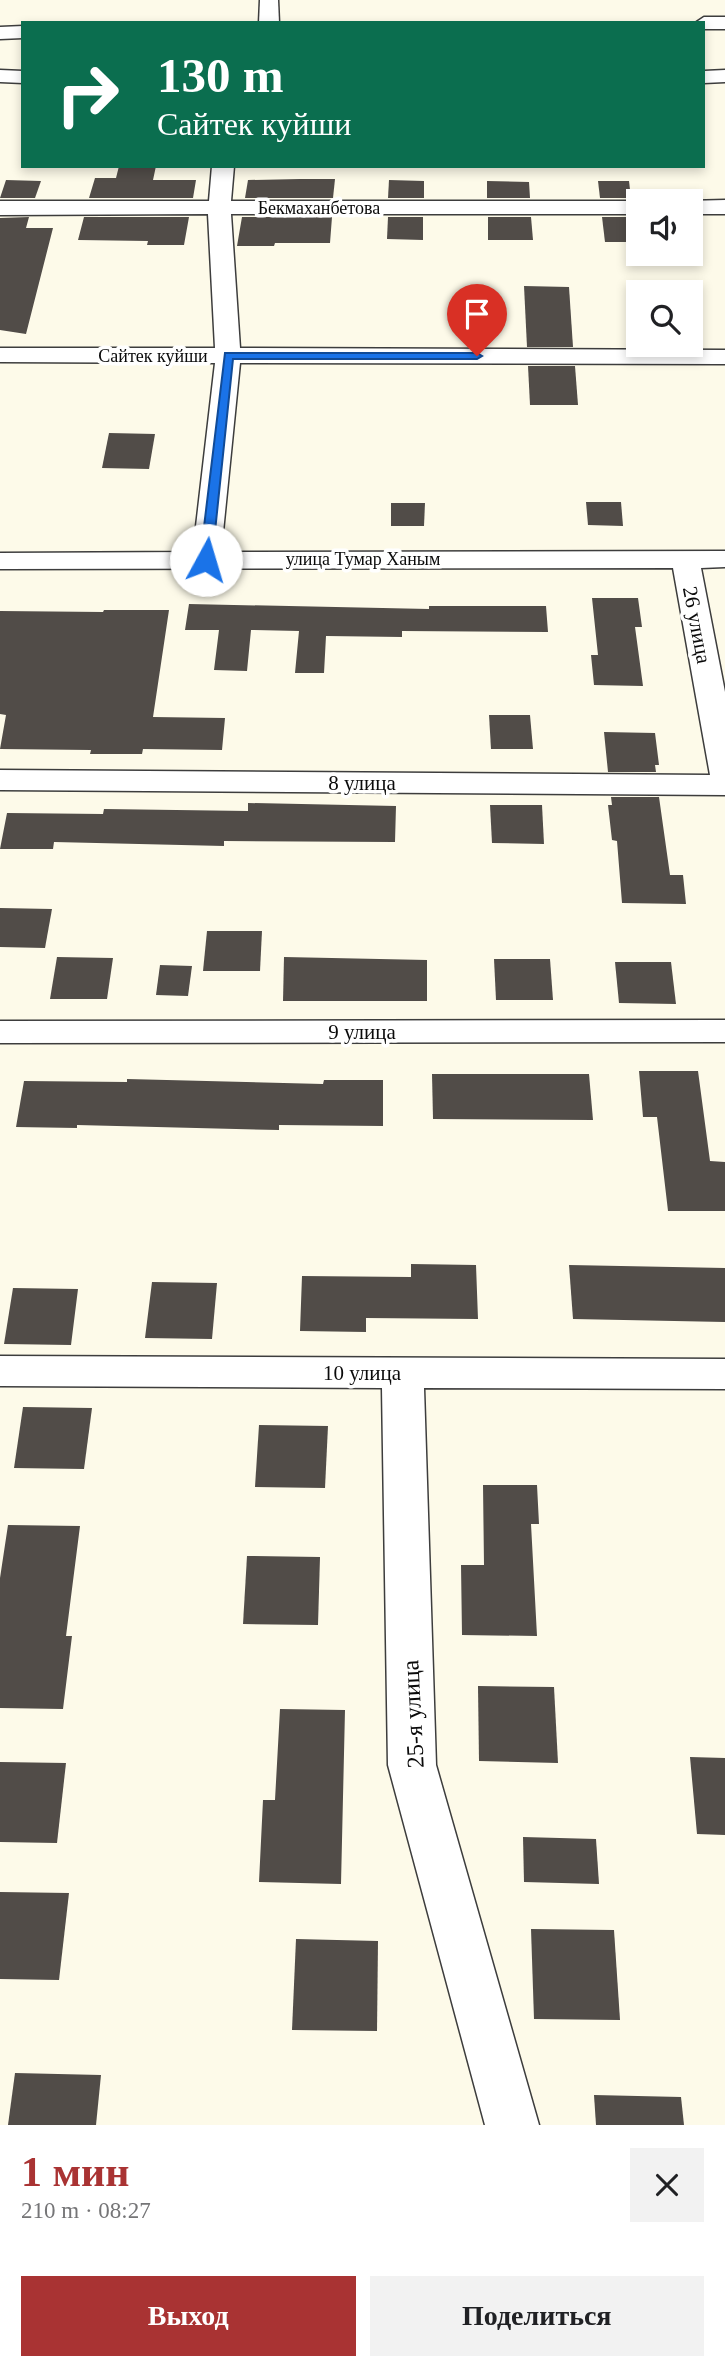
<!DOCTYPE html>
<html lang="ru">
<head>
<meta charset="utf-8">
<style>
  body { margin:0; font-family:"Times New Roman",serif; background:#f2f2f2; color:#202124; height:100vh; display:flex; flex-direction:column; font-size:26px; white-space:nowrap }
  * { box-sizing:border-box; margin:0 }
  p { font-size:23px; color:#757577 }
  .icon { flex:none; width:38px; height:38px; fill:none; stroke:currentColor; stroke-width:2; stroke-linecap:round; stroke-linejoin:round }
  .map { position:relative; height:2125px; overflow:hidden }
  .details { display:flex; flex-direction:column; background:#fff; flex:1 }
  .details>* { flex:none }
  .banner { position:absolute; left:21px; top:21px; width:684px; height:147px; border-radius:0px; box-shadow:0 4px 10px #0003; background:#0b6e4f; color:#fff; overflow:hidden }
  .fabs { position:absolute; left:626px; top:189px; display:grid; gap:14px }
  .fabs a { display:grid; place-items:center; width:77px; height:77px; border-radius:0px; background:#fff; box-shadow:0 4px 10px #0003; font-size:35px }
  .pin { position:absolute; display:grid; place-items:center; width:60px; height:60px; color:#fff; margin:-72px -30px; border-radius:50% 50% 50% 0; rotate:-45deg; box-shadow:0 0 7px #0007 }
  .pin .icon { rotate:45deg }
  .me { position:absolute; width:77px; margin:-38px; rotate:6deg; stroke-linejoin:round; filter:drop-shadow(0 0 5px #0008) }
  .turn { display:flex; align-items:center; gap:24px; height:147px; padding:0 21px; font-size:32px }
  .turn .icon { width:91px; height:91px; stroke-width:2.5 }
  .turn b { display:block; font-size:49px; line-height:60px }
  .round { display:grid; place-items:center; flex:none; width:74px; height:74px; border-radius:0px; background:#f2f2f2 }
  .head { display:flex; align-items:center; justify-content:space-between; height:119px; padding:0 21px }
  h1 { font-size:42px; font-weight:600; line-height:52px; color:#a93333 }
  .action { display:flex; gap:14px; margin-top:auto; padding:14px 21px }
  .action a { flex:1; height:80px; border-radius:0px; background:#a93333; color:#fff; font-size:28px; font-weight:600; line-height:80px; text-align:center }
  .action a+a { background:#f2f2f2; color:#202124 }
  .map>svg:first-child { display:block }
</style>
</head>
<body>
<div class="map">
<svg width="725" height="2125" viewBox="0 0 725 2125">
  <rect width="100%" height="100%" fill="#fdfae9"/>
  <g fill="#514c48">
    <polygon points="119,166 156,166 153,180 196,180 193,198 89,198 95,178 116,178"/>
    <polygon points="300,179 335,179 333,198 245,198 248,180"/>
    <polygon points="6,180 41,181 35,198 0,198"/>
    <polygon points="389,180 424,181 424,198 388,198"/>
    <polygon points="487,181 529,182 530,198 487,198"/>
    <polygon points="598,181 629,181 631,198 600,198"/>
    <polygon points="29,217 26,228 53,228 26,334 0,330 0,218"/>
    <polygon points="84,217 189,217 184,245 147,245 148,241 78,240"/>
    <polygon points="242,217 332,217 330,243 275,243 274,246 237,246"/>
    <polygon points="388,217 423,217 423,240 387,239"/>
    <polygon points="488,217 531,217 533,240 488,240"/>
    <polygon points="602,217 634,217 637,242 605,242"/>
    <polygon points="524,286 569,287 573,347 527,347"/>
    <polygon points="528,366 575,366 578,405 530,405"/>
    <polygon points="109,433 155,434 149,469 102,468"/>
    <polygon points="586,502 621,502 623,526 588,525"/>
    <polygon points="391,503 425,503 424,526 391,526"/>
    <polygon points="592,598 638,598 642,627 635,627 643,686 594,685 591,655 598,655"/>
    <polygon points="189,604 429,609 429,606 546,606 548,632 402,631 402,637 326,636 324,673 295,673 299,631 251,630 247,671 214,670 219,630 185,630"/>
    <polygon points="104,610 169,610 153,717 225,718 222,750 143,749 142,754 90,754 91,750 0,749 6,715 0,714 0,611 103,612"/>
    <polygon points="489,715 530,715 533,749 491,749"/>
    <polygon points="604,732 655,733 659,765 655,765 656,772 608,772"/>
    <polygon points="611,797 659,797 670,875 683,875 686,904 622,903 617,841 612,840 608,805 612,805"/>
    <polygon points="248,803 396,806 395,842 224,841 224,846 54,842 53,849 0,849 7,813 103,814 104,809 248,811"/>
    <polygon points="490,805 542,805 544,844 492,843"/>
    <polygon points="0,908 52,909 45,948 0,947"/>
    <polygon points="207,931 262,931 260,971 203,971"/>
    <polygon points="57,957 113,958 107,999 50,999"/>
    <polygon points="284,957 427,960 427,1001 283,1001"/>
    <polygon points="494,959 550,959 553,1000 496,1000"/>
    <polygon points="615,962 671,962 676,1004 619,1003"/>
    <polygon points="160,965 192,966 188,996 156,995"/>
    <polygon points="639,1071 698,1071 710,1161 725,1162 725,1211 668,1211 657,1117 643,1117"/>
    <polygon points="432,1074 589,1074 593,1120 433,1119"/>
    <polygon points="127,1079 323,1084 324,1080 383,1080 383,1126 279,1125 279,1130 77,1125 77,1128 16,1127 24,1081 127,1082"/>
    <polygon points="411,1264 476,1265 478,1319 366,1318 366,1332 300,1331 302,1276 411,1277"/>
    <polygon points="569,1265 725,1268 725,1322 573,1319"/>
    <polygon points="152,1282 217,1283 212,1339 145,1338"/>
    <polygon points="13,1288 78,1289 71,1345 4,1344"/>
    <polygon points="23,1407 92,1408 84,1469 14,1468"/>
    <polygon points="259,1425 328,1426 325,1488 255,1487"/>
    <polygon points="483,1485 537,1485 539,1524 531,1524 537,1636 462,1635 461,1565 484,1565"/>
    <polygon points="8,1525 80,1526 66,1636 72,1636 63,1709 0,1708 0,1578"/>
    <polygon points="247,1556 320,1557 318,1625 243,1624"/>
    <polygon points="478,1686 554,1687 558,1763 479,1761"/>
    <polygon points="280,1709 345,1710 341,1884 259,1882 263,1800 275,1800"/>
    <polygon points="690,1757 725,1758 725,1835 697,1834"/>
    <polygon points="0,1762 66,1763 57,1843 0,1842"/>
    <polygon points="523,1837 596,1839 599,1884 524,1882"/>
    <polygon points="0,1892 69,1893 59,1980 0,1979"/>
    <polygon points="531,1929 614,1930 620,2020 534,2019"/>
    <polygon points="296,1939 378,1941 377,2031 292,2030"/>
    <polygon points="15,2073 101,2075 96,2125 8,2125"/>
    <polygon points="594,2095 681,2097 684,2125 596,2125"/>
  </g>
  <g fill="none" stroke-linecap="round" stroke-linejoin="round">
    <defs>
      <g id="minor">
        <polygon points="260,0 278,0 279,23 259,23"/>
        <polygon points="704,17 725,17 725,29 704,29 704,23 695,23"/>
        <polygon points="23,26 23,38 0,39 0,27"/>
        <polygon points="0,70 23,71 23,83 0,82"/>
        <polygon points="725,70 725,82 704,83 704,71"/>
        <polygon points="212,166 234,166 231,201 643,201 639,201 639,214 231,214 240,348 725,350 725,364 240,363 221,552 725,551 725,567 701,568 725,692 725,795 0,790 0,770 710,775 673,568 0,569 0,553 193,552 215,363 0,362 0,348 215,348 208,214 0,215 0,201 209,201"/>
        <polygon points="725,200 725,214 691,214 691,201 687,201"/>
        <polygon points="725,1020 725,1042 0,1043 0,1021"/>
        <polygon points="0,1356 725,1359 725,1389 424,1388 436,1765 539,2125 485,2125 388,1765 382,1388 0,1386"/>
      </g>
    </defs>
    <use href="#minor" stroke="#3d3d3d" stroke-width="3"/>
    <use href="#minor" fill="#fff" fill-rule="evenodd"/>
  </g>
  <polygon fill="#1a73e8" stroke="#114b97" stroke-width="2" points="225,353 477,353 482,356 477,359 233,359 212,560 206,564 200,560"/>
  <g text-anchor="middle" stroke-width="7" stroke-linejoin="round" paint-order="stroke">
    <g font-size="18" fill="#0a0a0a" stroke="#fff">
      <text x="319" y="214">Бекмаханбетова</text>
      <text x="153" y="362">Сайтек куйши</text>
      <text x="363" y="565">улица Тумар Ханым</text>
    </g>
    <g font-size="21" fill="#0a0a0a" stroke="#fff">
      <text transform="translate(697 625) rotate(79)" y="7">26 улица</text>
      <text x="362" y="790">8 улица</text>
      <text x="362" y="1039">9 улица</text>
      <text x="362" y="1380">10 улица</text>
    </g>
    <g font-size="24" fill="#0a0a0a" stroke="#fff">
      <text transform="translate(413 1714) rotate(-93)" y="8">25-я улица</text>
    </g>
  </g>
</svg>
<div class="fabs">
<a><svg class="icon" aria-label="sound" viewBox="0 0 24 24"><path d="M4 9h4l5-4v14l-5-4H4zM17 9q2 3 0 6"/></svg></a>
<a><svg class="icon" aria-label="search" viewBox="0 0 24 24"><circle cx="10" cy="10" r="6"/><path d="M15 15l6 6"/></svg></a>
</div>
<div class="pin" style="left:477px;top:356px;background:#d93025"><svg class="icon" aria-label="arrive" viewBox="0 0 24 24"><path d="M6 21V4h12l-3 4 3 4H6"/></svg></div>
<svg class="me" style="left:206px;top:560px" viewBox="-20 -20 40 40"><circle r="19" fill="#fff"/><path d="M0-13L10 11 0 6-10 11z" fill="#1a73e8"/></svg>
<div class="banner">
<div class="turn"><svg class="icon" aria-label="right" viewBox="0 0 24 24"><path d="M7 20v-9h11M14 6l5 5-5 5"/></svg><div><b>130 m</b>Сайтек куйши</div></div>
</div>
</div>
<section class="details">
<div class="head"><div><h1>1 мин</h1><p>210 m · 08:27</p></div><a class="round"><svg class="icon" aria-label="close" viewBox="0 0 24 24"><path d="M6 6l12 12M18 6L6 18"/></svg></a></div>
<div class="action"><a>Выход</a><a>Поделиться</a></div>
</section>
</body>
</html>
